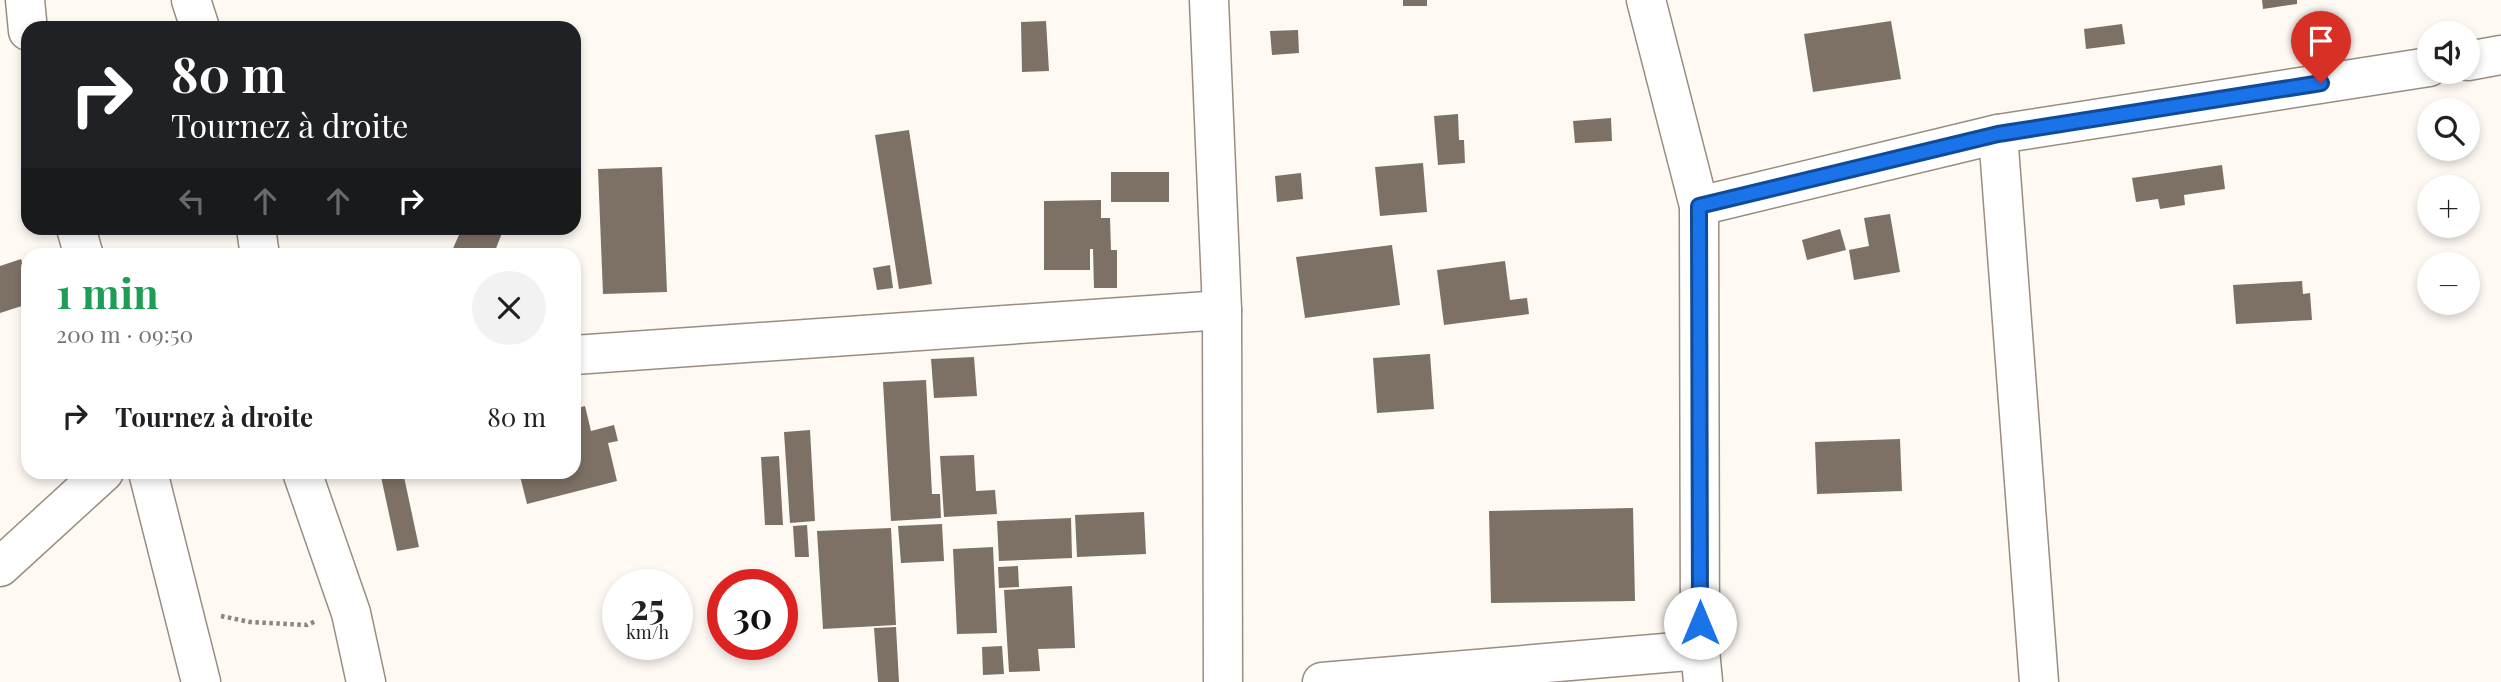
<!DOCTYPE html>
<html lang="fr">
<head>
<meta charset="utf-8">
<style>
  body { margin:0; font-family:"Playfair Display",serif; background:#f2f2f2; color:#202124; height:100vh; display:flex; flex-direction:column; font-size:26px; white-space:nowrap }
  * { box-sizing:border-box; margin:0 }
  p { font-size:23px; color:#757577 }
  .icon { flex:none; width:38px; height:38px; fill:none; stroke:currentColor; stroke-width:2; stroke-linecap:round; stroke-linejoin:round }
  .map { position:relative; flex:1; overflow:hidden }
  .sheet { position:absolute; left:21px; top:248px; width:560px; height:231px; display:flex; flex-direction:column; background:#fff; border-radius:21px; box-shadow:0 4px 10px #0003 }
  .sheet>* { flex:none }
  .hud { position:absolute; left:21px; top:21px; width:560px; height:214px; border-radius:21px; box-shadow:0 4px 10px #0003; background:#202124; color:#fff; overflow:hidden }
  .buttons { position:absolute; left:2417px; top:21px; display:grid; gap:14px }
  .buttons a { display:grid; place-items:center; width:63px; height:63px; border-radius:50%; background:#fff; box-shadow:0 4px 10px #0003; font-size:35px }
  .speed { position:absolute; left:602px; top:569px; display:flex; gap:14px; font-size:35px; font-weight:700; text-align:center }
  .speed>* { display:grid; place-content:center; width:91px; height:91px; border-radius:50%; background:#fff; box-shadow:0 4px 10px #0003; line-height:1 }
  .speed small { font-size:18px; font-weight:400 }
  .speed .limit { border:10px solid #d22; background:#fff; color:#111 }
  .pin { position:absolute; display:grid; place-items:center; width:60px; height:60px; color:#fff; margin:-72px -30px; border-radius:50% 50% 50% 0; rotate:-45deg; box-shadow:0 0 7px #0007 }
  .pin .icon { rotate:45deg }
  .me { position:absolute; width:77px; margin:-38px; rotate:0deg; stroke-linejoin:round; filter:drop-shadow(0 0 5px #0008) }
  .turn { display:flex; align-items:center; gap:24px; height:147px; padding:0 35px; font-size:32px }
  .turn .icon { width:91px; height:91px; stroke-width:2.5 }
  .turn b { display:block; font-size:49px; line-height:60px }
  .lanes { display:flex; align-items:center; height:66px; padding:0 35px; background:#0003; justify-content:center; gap:35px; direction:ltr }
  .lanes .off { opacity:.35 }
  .round { display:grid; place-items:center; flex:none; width:74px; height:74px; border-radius:37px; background:#f2f2f2 }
  .overview { display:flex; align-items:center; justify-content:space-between; height:119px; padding:0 35px }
  h1 { font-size:42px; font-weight:700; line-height:52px; color:#1e9e55 }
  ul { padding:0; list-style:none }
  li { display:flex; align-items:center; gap:21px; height:98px; padding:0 35px }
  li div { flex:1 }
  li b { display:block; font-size:26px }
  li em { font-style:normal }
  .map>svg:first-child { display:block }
</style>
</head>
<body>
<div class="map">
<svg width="2501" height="682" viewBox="0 0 2501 682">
  <rect width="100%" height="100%" fill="#fef9f3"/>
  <g fill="#7d7165">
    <rect x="1403" y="0" width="24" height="6"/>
    <polygon points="2262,0 2297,0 2297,4 2263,9"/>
    <polygon points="1046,21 1049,71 1022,72 1021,22"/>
    <polygon points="1891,21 1901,79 1813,92 1804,34"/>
    <polygon points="2122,24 2125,44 2086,49 2084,29"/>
    <polygon points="1298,30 1299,53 1272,55 1270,31"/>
    <polygon points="1458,114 1459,140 1464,140 1465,163 1438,165 1434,116"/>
    <polygon points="1611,118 1612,141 1575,143 1573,121"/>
    <polygon points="909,130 932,284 899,289 875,135"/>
    <polygon points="1423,163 1427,212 1380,216 1375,167"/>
    <polygon points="2222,165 2225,189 2184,195 2185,205 2160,209 2158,199 2136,202 2132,178"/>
    <polygon points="662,167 667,292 603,294 598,169"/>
    <rect x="1111" y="172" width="58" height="30"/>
    <polygon points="1301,173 1303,199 1277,202 1275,176"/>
    <polygon points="1101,200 1101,218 1110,218 1111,250 1117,250 1117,288 1094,288 1093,249 1090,249 1090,270 1044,270 1044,201"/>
    <polygon points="1890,214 1900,272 1854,280 1849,250 1869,246 1864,218"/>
    <polygon points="462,228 504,228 493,256 456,256 451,253"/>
    <polygon points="1840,229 1846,250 1807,260 1802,240"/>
    <polygon points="1392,245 1400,305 1305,318 1296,257"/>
    <polygon points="21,259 28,280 28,304 0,313 0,266"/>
    <polygon points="1505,261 1510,300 1527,298 1529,314 1444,325 1437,270"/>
    <polygon points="890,265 893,288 877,290 873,268"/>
    <polygon points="2302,281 2303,294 2310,293 2312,320 2236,324 2233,285"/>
    <polygon points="1430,354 1434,409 1377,413 1373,358"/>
    <polygon points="974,357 977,396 934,398 931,359"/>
    <polygon points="926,380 932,494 940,494 941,518 891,521 883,382"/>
    <polygon points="585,406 591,431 614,425 618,441 608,443 617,481 527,504 519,472 574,472 574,409"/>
    <polygon points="810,430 815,521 790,523 784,432"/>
    <polygon points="1900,439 1902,491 1817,494 1815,442"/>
    <polygon points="974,455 976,491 995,490 997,514 944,517 940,456"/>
    <polygon points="779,456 783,525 765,525 761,457"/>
    <polygon points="380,472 403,472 419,547 397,551"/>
    <polygon points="1633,508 1635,601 1491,603 1489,511"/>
    <polygon points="1144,512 1146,554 1077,557 1075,515"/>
    <polygon points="1071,518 1072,558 999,561 997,521"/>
    <polygon points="942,524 944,561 901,563 898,526"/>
    <polygon points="807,525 809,557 795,557 793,526"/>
    <polygon points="891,528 896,625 823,629 817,531"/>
    <polygon points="993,547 997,633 957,634 953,549"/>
    <polygon points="1018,566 1019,587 999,588 998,567"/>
    <polygon points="1072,586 1075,648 1038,649 1040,671 1009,672 1004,590"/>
    <polygon points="896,627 899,682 878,682 874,628"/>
    <polygon points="1002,646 1004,674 983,675 982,647"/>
  </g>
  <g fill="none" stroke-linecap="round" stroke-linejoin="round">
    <defs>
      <g id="minor">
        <polyline points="25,0 28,31"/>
        <polyline points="191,0 200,28"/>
        <polyline points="1209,0 1222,310 1223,682"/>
        <polyline points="1646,0 1699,206 1700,650 1703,682"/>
        <polyline points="2468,61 2501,55"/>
        <polyline points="1998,134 2039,682"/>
        <polyline points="1699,206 1998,134 2429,67"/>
        <polyline points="76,228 84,256"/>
        <polyline points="256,228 260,256"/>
        <polyline points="574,355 1222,310"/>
        <polyline points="148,472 201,682"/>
        <polyline points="302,472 351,613 366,682"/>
        <polyline points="0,567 104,472"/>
        <polyline points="1322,682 1700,650"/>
      </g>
    </defs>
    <use href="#minor" stroke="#998d80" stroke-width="41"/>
    <polyline stroke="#89857f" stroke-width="4.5" stroke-dasharray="3.5 3.5" stroke-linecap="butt" points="221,616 250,622 307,625 316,621"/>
    <use href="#minor" stroke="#fff" stroke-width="38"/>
  </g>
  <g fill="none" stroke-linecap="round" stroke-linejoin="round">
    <defs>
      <polyline id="route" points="1700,623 1699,206 1998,134 2321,83"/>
    </defs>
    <use href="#route" stroke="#114b97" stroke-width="18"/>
    <use href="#route" stroke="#1a73e8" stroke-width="12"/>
  </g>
</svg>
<div class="buttons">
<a><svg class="icon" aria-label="sound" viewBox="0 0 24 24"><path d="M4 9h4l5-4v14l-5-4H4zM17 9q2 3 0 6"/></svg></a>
<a><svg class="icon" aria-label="search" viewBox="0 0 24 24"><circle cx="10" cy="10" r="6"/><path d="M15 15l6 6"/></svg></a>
<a>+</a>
<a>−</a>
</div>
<div class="speed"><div>25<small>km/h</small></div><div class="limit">30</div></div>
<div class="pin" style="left:2321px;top:83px;background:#d93025"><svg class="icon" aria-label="arrive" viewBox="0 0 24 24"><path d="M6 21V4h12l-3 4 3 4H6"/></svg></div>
<svg class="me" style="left:1700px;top:623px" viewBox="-20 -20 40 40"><circle r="19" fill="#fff"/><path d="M0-13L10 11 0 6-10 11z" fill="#1a73e8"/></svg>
<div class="hud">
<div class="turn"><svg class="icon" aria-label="right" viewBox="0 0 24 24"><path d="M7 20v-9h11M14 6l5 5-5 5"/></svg><div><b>80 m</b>Tournez à droite</div></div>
<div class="lanes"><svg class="icon off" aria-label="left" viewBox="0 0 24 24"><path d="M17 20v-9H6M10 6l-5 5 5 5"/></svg><svg class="icon off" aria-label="ahead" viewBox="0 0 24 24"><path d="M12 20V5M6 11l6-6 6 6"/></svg><svg class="icon off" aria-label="ahead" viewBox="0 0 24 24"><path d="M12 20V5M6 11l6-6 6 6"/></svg><svg class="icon" aria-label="right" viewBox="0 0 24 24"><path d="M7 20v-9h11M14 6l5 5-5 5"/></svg></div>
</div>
<section class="sheet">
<div class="overview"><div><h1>1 min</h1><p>200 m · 09:50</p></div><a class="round"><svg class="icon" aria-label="close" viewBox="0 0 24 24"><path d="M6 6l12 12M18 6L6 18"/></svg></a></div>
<ul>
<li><svg class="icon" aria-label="right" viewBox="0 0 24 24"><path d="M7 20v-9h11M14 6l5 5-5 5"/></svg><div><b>Tournez à droite</b></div><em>80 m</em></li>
</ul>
</section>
</div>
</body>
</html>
